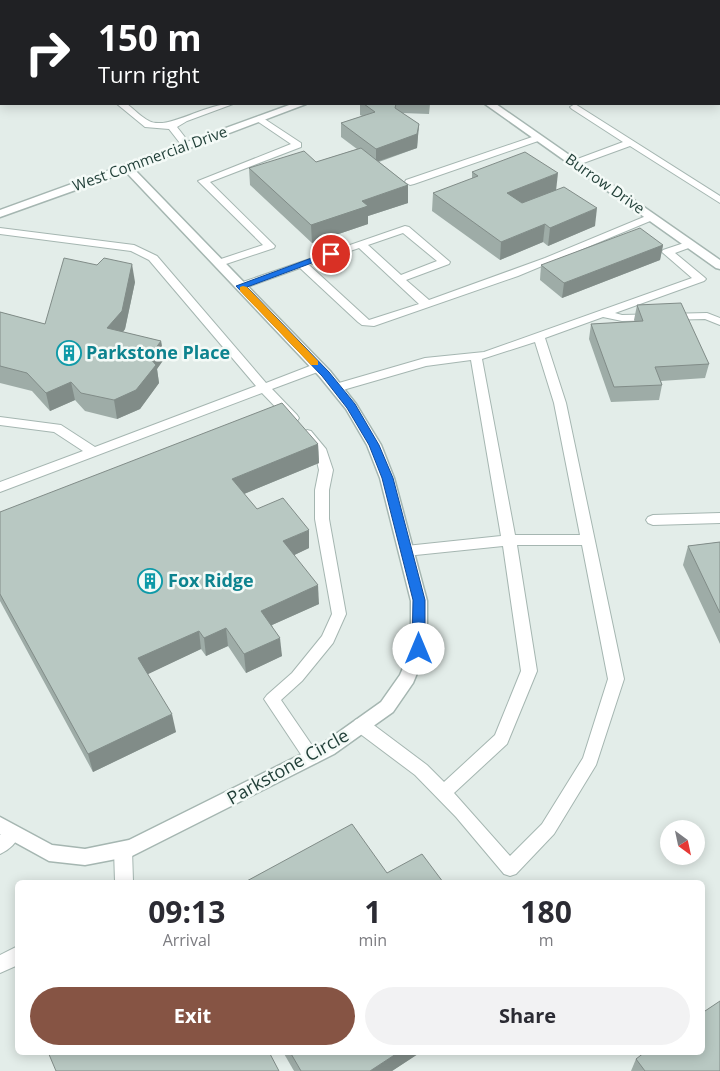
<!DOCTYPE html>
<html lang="en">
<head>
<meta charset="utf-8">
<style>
  body { margin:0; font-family:"Open Sans",sans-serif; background:#f2f2f3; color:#2b2b33; height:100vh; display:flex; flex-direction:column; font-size:19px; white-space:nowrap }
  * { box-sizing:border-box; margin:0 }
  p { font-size:16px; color:#7c7c81 }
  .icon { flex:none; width:28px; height:28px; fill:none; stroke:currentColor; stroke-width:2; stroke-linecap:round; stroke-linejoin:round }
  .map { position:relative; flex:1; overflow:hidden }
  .side { position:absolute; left:15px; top:880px; width:690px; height:175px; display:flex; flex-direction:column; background:#fff; border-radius:8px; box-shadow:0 2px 12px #0003 }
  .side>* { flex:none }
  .hud { position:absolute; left:0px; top:0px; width:720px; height:105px; box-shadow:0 2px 12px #0003; background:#202124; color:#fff; overflow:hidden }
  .needle { width:32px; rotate:147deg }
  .controls { position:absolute; left:660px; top:820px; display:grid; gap:10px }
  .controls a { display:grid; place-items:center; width:45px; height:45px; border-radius:50%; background:#fff; box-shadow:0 2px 12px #0003; font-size:25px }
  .pin { position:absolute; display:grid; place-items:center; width:42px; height:42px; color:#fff; margin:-21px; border:2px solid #fff; border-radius:50%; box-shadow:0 1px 5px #0007 }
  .me { position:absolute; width:55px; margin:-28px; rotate:0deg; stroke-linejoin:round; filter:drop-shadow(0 0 4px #0008) }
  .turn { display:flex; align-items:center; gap:18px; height:105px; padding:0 15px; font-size:22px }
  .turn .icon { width:65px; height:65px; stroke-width:2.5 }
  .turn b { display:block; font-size:35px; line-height:42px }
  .eta { display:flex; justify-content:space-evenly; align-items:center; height:85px; text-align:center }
  .eta b { font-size:30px; font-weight:700; line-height:35px }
  .cta { display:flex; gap:10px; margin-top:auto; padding:10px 15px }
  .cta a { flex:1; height:58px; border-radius:30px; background:#865444; color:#fff; font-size:20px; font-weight:700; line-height:58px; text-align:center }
  .cta a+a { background:#f2f2f3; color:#2b2b33 }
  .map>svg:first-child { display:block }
</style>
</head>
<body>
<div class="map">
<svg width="720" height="1071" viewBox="0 0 720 1071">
  <rect width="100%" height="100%" fill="#e3ede9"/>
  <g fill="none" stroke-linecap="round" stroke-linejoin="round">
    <defs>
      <g id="service">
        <polygon points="156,0 164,0 165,1 157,1"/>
        <polygon points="295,0 303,0 304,1 296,1"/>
        <polygon points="405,0 414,0 415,1 406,1"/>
        <polygon points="457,0 466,0 467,1 458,1"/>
        <polygon points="520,0 529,0 530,1 521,1"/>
        <polygon points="571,0 580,0 581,1 572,1"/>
        <rect x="0" y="18" width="1" height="5"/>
        <polygon points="0,35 1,36 1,41 0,41"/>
        <polygon points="719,80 720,81 720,87 719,86"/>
        <path d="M117 104H127C134 109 141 117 149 121 167 131 208 102 233 104L187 121 177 127 191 145 186 148 183 147 169 129 145 127Z"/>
        <polygon points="575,104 720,196 720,203 630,146 578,165 572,165 572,161 623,142 572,109 570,107"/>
        <polygon points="260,116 301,143 301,147 210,182 275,246 274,248 223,265 215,265 214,263 215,261 263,245 198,181 291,144 257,121 257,117"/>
        <polygon points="538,135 543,138 541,140 414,184 410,185 405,182 406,180"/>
        <path d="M651 214 656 217 655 219 518 276 374 326 362 325 358 322 300 268 245 288 241 289 235 286 237 284 405 226 409 227 450 262 449 264 406 280 429 300 545 258ZM403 233 437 261 401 275 368 245ZM359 248 419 304 369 320 309 265Z"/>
        <polygon points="0,228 134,245 157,256 266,383 315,364 323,364 325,367 323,370 272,389 297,415 299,418 297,421 289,421 262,393 0,492 0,482 83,451 54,432 0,425 0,417 61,425 95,447 256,386 149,260 131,251 0,234"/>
        <path d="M690 241 695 244 694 246 675 253 704 277 706 279 704 281 615 313 622 315 707 313 720 318V325L705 319 622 321 603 317 545 338 566 403 624 679 596 765 554 834 516 874 510 876 504 874 456 817 415 775 355 730 353 725 355 720 361 718 367 720 427 765 444 782 495 735 521 671 503 546 406 556 401 555 399 551 401 547 406 546 501 536 471 360 426 366 336 392 330 388 332 385 425 358 484 352 692 278 662 252 663 250ZM535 342 554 403 580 535H515L482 359ZM517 545H582L608 679 583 758 542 824 510 856 454 793 507 744 537 671Z"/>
        <polygon points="307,430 311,431 326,449 333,470 329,490 329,519 346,614 333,643 302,681 281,700 320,757 318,762 312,764 306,762 264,699 267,695 292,673 322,636 332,614 315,519 315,490 319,470 315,453 301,434"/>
        <polygon points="720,513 720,523 653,525 648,523 646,520 648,517 653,515"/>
        <path d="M13 825 19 828 21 833C17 842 9 850 0 854V835L7 828Z"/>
        <polygon points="123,842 129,845 132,850 133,882 115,882 114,850 117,845"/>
        <polygon points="18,946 18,965 0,973 0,955"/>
      </g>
      <g id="minor">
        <rect x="15" y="0" width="10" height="1"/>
        <rect x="338" y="0" width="10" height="1"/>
        <polygon points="292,104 306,104 134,169 330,371 356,404 381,445 394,478 427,601 427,649 413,683 393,712 334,754 132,856 85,865 49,861 0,834 0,817 52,845 85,849 129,840 322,744 381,702 400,675 411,649 411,601 380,478 367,445 346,409 320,377 126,172 0,217 0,210"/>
        <polygon points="485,104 496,104 720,260 720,269 716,268"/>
      </g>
    </defs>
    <use href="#service" stroke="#a5b6b1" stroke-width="2"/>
    <use href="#minor" stroke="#a5b6b1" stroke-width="3"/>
    <use href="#service" fill="#fff" fill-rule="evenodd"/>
    <use href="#minor" fill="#fff" fill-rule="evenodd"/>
  </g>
  <g fill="#9eaca7">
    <polygon points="80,0 119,0 120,1 81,1"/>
    <polygon points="360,104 430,104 429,114 402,113 419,124 417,148 379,162 408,185 408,203 368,216 368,224 312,243 250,185 249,168 316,162 357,149 341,137 341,123 362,116 360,115"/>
    <polygon points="472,172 556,190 595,226 548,246 543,242 500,260 432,211 433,193 472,179"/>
    <polygon points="663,245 660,260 562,298 540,280 541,265"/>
    <polygon points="135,282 125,329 123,332 161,341 164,359 157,369 159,383 140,409 117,419 85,411 75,400 50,411 32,391 0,383 0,312 45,324"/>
    <polygon points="637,305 709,364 705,378 661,381 662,385 659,400 611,402 589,339 591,324 635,322 634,320"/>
    <polygon points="318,444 319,463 244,494 257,509 309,548 294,555 319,604 272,625 282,656 246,673 228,646 206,656 201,649 147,674 176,732 93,772 0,601 0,512"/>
    <polygon points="720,542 720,644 683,565 688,546"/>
    <polygon points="283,1052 421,1052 392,1071 294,1071"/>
    <polygon points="636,1059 720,1071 631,1071"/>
  </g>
  <g fill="#818c88">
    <rect x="86" y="0" width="10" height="1"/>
    <polygon points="100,0 119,0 120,1 100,1"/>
    <polygon points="419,124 417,148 376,162 376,149"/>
    <polygon points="558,173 556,191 506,211 507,193"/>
    <polygon points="408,185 408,203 368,216 368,224 312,243 311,225 362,201"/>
    <polygon points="597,208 595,226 548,246 550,228"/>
    <polygon points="545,224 543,242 500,260 501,242"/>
    <polygon points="663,245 660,260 562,298 564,283"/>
    <polygon points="132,264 135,282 125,329 111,347 107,328"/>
    <polygon points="161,341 164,359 157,369 159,383 140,409 117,419 114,400"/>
    <polygon points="71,382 75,400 50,411 46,393"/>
    <polygon points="318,444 319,463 234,498 232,479"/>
    <polygon points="309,530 309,548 284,560 283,541"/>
    <polygon points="318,585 319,604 263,629 261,611"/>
    <polygon points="226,628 228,646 206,656 204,638"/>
    <polygon points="199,631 201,649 142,677 138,658"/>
    <polygon points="280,638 282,656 246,673 244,654"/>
    <polygon points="172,714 176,732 93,772 88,754"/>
    <polygon points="399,1052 421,1052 392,1071 370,1071"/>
  </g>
  <g fill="#b8c8c2" stroke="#818c88">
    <polygon points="364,104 396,104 395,108 419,124 417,134 376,149 341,123 375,112"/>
    <polygon points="361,148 408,185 362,201 368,206 311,225 249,168 304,151 316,162"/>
    <polygon points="525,152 558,173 507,193 522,203 564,187 597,208 550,228 545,224 501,242 433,193 478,176 472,172"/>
    <polygon points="640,228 663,245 564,283 541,265"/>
    <polygon points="64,258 97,265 104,258 132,264 122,311 107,328 161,341 149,357 156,365 136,390 114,400 81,393 71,382 46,393 27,373 0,366 0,312 45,324"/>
    <polygon points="681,303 709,364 655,367 662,385 614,387 591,324 643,321 637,305"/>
    <polygon points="282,403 318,444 232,479 257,509 283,498 309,530 283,541 318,585 261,611 280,638 244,654 226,628 204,638 199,631 138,658 172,714 88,754 0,594 0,512"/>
    <polygon points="720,542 720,613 688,546"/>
    <polygon points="352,824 387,873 422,854 443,882 245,882"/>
    <polygon points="720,1001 720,1071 645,1071 636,1059 645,1052 702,1052 702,1013"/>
    <polygon points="48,1052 269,1052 279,1071 56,1071"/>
    <polygon points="290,1052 399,1052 370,1071 301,1071"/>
  </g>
  <polygon fill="#1a73e8" stroke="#114b97" points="328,252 334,252 336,254 247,287 329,372 355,404 379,445 393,478 425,600 425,649 423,652 414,652 412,649 413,600 382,478 369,445 347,408 322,376 236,286"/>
  <polygon fill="#f59e0b" points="243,286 247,287 318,361 318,365 311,365 240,291 240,287"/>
  <defs>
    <symbol id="building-ring" viewBox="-11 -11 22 22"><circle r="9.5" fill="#f4faf7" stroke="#0f9aa8" stroke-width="1.5"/><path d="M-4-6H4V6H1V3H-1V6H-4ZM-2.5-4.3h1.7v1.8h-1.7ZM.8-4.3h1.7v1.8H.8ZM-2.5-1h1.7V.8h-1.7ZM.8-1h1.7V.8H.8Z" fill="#0f9aa8"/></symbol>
  </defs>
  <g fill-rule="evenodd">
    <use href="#building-ring" x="55" y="339" width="28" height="28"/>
    <use href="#building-ring" x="136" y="567" width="28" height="28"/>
  </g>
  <g text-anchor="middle" stroke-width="5" stroke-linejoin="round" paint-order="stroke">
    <g font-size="15" fill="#224039" stroke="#f4faf7">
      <text transform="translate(150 159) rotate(-20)" y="5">West Commercial Drive</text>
      <text transform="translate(605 184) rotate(35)" y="5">Burrow Drive</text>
    </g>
    <g font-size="18" font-weight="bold" fill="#0d838f" stroke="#f4faf7" text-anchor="start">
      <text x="86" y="359">Parkstone Place</text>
      <text x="168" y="587">Fox Ridge</text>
    </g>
    <g font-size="18" fill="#224039" stroke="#f4faf7">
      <text transform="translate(288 767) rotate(-29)" y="6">Parkstone Circle</text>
    </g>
  </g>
</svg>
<div class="controls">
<a><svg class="needle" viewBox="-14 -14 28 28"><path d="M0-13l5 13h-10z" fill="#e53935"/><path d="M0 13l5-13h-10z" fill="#7c7c81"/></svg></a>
</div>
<div class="pin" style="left:331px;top:254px;background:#d93025"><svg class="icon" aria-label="arrive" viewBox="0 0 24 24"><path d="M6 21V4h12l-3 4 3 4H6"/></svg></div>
<svg class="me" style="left:419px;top:649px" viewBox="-20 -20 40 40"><circle r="19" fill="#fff"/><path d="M0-13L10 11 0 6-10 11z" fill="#1a73e8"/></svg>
<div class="hud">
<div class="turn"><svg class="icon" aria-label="right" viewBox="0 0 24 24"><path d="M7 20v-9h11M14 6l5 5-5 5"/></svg><div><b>150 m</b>Turn right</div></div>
</div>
<section class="side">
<div class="eta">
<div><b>09:13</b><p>Arrival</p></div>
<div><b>1</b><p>min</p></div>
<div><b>180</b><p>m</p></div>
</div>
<div class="cta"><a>Exit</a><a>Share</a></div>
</section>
</div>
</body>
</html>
